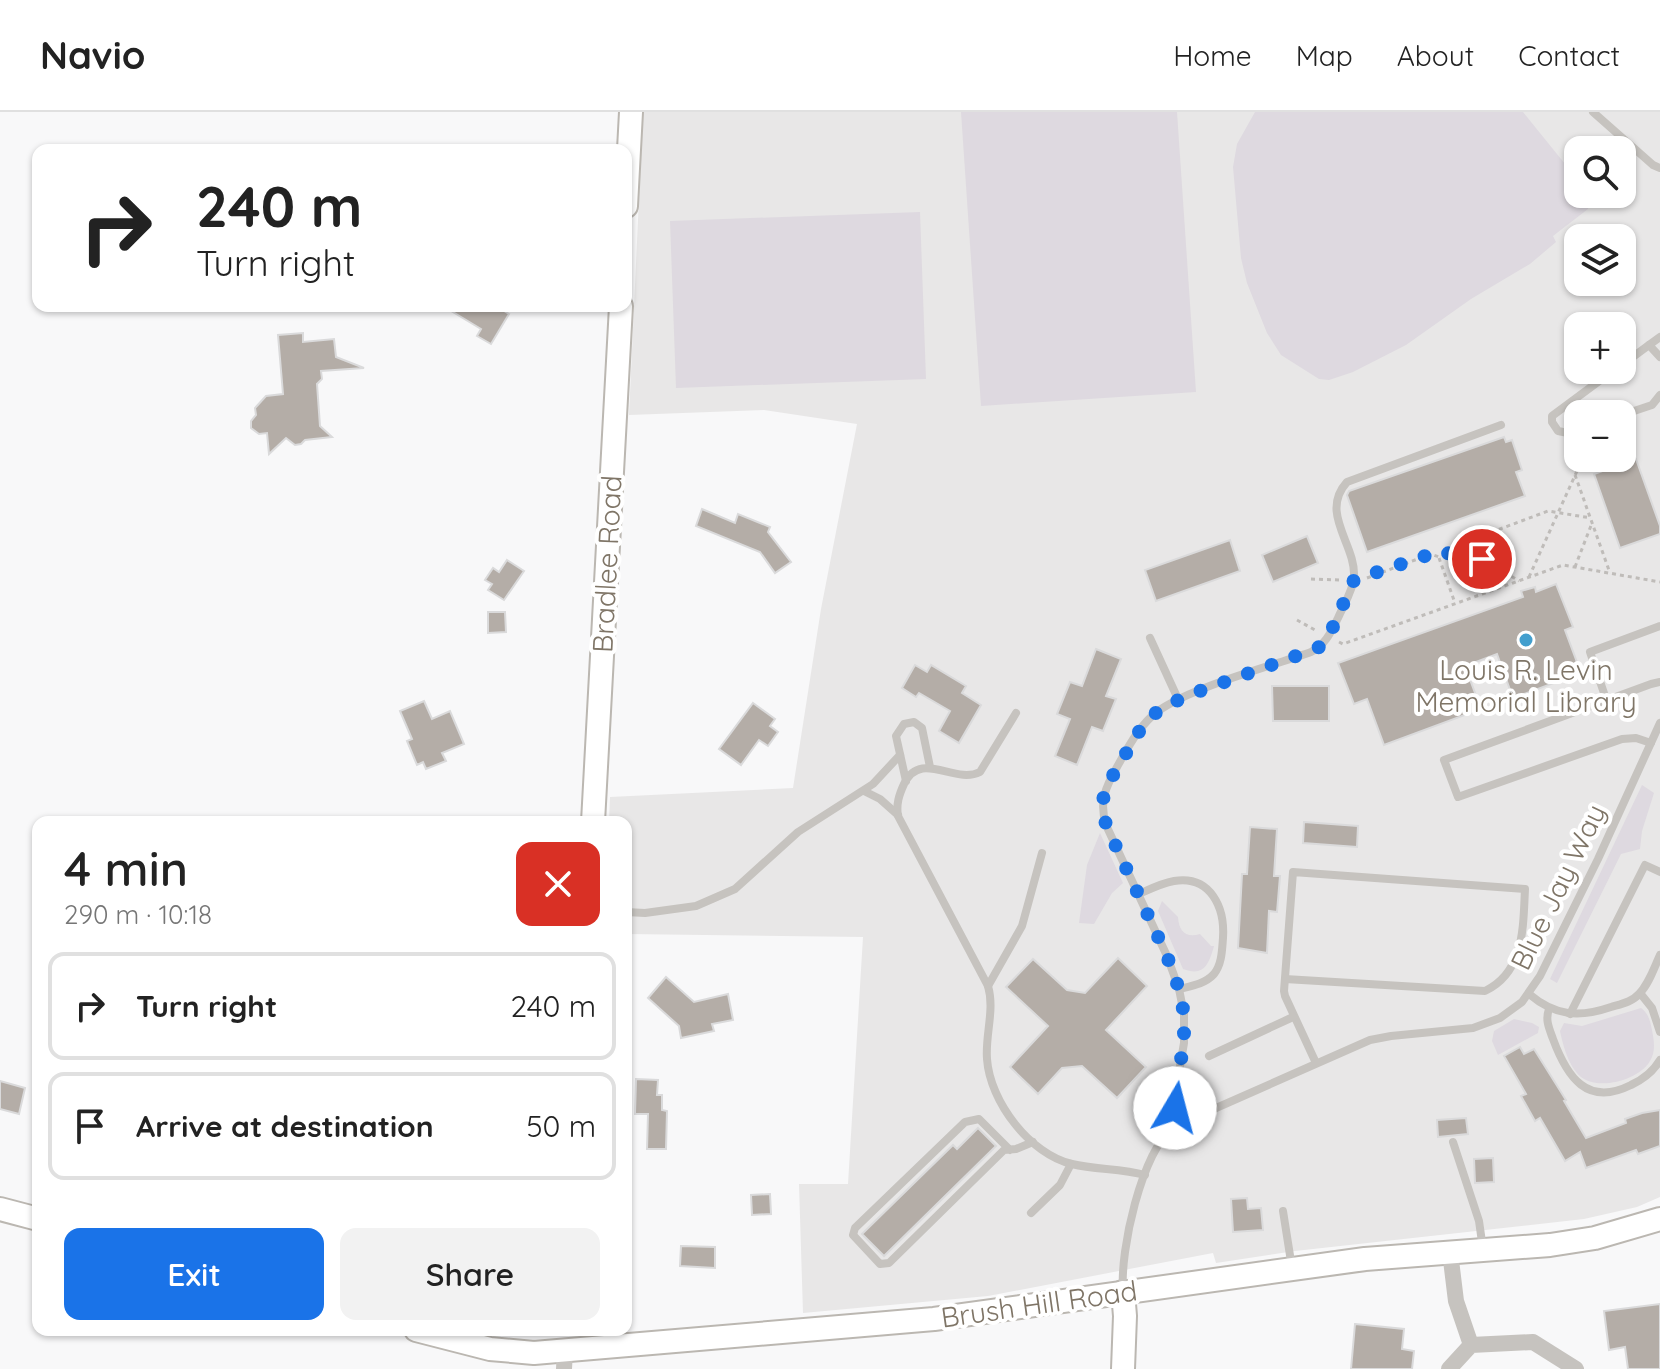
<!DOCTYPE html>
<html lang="en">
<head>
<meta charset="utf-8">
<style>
  body { margin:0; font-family:Quicksand,sans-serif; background:#f2f2f2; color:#222; height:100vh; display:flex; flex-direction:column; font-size:30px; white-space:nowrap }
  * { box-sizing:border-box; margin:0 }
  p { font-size:26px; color:#767676 }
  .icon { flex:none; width:44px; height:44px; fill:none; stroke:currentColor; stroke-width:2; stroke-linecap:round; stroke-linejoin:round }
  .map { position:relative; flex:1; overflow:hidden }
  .details { position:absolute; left:32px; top:704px; width:600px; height:520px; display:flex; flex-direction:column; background:#fff; border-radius:16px; box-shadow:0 2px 6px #0004 }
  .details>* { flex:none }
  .top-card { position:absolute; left:32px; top:32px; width:600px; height:168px; border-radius:16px; box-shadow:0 2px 6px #0004; background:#fff; color:#222; overflow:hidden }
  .buttons { position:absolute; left:1564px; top:24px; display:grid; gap:16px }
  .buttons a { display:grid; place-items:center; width:72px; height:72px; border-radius:16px; background:#fff; box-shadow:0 2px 6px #0004; font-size:40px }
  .pin { position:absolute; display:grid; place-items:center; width:68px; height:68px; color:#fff; margin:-34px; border:4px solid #fff; border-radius:50%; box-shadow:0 2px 8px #0007 }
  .me { position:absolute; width:88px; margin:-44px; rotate:8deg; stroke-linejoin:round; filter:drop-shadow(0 0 6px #0008) }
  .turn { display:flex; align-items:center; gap:28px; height:168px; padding:0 32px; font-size:36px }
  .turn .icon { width:104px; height:104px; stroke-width:2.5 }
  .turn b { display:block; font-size:56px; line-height:68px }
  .round { display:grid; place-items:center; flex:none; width:84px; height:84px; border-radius:16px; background:#f2f2f2 }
  .head { display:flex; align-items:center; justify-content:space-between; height:136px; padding:0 32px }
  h1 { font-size:48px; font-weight:600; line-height:60px }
  .button { display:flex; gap:16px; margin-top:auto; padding:16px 32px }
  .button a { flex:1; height:92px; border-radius:16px; background:#1a73e8; color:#fff; font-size:32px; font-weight:600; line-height:92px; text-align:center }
  .button a+a { background:#f2f2f2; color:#222 }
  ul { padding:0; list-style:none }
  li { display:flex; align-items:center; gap:24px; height:108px; margin:0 16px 12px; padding:0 16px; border:4px solid #e0e0e0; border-radius:16px }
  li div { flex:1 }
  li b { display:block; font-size:30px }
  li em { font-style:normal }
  header { display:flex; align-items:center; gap:48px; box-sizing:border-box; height:112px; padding:0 40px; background:#fff; border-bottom:2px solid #e0e0e0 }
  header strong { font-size:38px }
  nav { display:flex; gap:44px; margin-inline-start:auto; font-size:28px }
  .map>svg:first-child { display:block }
</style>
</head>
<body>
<header>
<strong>Navio</strong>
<nav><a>Home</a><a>Map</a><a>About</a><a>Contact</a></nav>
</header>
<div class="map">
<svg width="1660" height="1257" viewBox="0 0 1660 1257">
  <rect width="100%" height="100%" fill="#f8f8f9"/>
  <path fill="#e8e7e7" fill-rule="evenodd" d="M643 0H1660V1085L1637 1095 1584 1107 1295 1139 1216 1151 1213 1141 988 1184 803 1201 799 1072H848L863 825 626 822V710H609L610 685 793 676 821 497 857 312 764 298 629 303ZM1578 38H1622V82H1578ZM1578 126H1622V170H1578ZM1578 214H1622V258H1578ZM1578 302H1622V346H1578Z"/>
  <g fill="#ded9e0">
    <polygon points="961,0 1177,0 1196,280 981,294"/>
    <polygon points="1255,0 1523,0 1578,68 1578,82 1589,82 1588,97 1553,124 1556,130 1530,152 1471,187 1406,233 1353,260 1329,268 1319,267 1281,243 1267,221 1247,171 1241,146 1233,55 1237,32"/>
    <polygon points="920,100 926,267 676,276 670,109"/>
    <polygon points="1642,673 1654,681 1642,719 1640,737 1621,742 1557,871 1550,867"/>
    <polygon points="1100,721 1123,771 1112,781 1094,812 1079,811 1087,753"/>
    <path d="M1162 789 1178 805C1179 820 1186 826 1200 822L1211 834H1214C1209 852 1204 865 1183 857L1158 799Z"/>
    <path d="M1641 896C1649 902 1650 909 1652 918 1654 929 1656 939 1650 949 1639 968 1599 979 1581 965 1569 955 1563 934 1560 919L1564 911 1582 914Z"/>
    <polygon points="1514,907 1532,911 1539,915 1538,921 1498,943 1492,929 1494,919"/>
  </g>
  <g fill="#b4ada7" stroke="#dadadb" stroke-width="2">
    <polygon points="443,194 496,194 509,202 491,232 477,224 481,217"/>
    <polygon points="303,221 303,230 334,227 336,245 364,256 321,259 322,267 317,272 320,314 332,325 305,328 301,332 295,333 286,326 269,342 267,321 259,322 251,316 251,309 256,303 255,296 266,284 283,282 278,223"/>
    <polygon points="1504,325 1506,330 1512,328 1522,358 1516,360 1525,384 1367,440 1347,383 1349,379"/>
    <polygon points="1636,347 1660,414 1660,422 1620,436 1594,362"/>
    <polygon points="702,397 735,411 738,402 770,415 768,420 791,450 775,461 760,440 696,414"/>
    <polygon points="1307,424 1318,451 1273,470 1262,443"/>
    <polygon points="1230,428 1240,459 1156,489 1145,458"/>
    <polygon points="507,448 524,459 504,488 488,478 492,472 485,468 493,456 499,460"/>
    <polygon points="1556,472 1573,515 1565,518 1581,561 1513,586 1497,542 1465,554 1481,597 1384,633 1367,587 1354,592 1338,551 1523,485 1521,479 1535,475 1536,480"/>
    <polygon points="488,500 505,500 506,520 488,521"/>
    <polygon points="1096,537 1121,547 1106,584 1116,587 1103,619 1092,615 1077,653 1055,644 1070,607 1057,602 1070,570 1082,574"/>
    <polygon points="915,553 927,560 931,553 966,574 962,581 981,593 959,631 939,619 950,599 919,581 916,585 902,576"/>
    <polygon points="1272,574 1329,574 1329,609 1273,609"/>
    <polygon points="424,589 432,607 450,599 464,632 442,641 446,649 426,657 423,650 417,653 407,629 412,627 400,599"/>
    <polygon points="753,591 775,607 770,614 778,620 768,634 759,628 741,653 719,637"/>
    <polygon points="1304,710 1358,714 1357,735 1303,731"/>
    <polygon points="1250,715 1277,717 1274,764 1280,764 1277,800 1269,799 1267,841 1238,836 1242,762 1247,762"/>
    <polygon points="1118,846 1147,874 1106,918 1146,955 1117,986 1082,954 1062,956 1038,982 1010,955 1048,914 1006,875 1033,847 1067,878 1085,881"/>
    <polygon points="666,865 694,890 728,882 733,908 712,912 714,919 681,926 679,914 648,886"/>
    <polygon points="1520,935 1524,942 1534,937 1566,988 1564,989 1586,1026 1626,1011 1625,1007 1642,1001 1660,998 1660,1034 1638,1042 1636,1038 1586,1056 1580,1040 1565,1049 1540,1006 1535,1009 1521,984 1526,982 1504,944"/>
    <polygon points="636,967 658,968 657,983 662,983 662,998 667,999 666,1037 647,1037 648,1002 635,1002"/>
    <polygon points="0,969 25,976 19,1002 0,997"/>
    <polygon points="1466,1006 1468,1022 1438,1025 1437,1008"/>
    <polygon points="978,1016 996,1034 884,1144 862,1122 953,1033 957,1037"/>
    <polygon points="1493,1046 1494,1070 1475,1071 1474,1047"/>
    <polygon points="770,1082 771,1102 752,1103 751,1083"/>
    <polygon points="1247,1086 1248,1097 1261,1096 1263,1118 1233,1120 1231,1087"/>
    <polygon points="681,1134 715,1135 715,1156 680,1154"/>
    <polygon points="1660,1192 1660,1257 1628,1257 1625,1235 1609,1238 1604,1199"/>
    <polygon points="1355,1212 1404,1217 1402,1237 1414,1239 1412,1257 1351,1257"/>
  </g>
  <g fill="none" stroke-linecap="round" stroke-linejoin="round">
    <defs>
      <g id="secondary">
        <polyline points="626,94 631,0"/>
        <polyline points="593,710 621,194"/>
        <polyline points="0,1097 38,1107"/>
        <polyline points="1123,1180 1125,1204 1123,1257"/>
        <polyline points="416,1218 490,1237 534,1241 934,1207 1365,1147 1550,1133 1595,1126 1660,1107"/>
      </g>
    </defs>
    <use href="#secondary" stroke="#bbb7b1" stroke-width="26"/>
    <g stroke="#bfbcb9" stroke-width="3" stroke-dasharray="4 4" stroke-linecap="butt">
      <polyline points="1575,363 1610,461"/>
      <polyline points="1464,435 1519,469"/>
      <polyline points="1439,446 1455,491"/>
      <polyline points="1575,455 1592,411"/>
      <polyline points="1529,465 1577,359 1572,335"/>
      <polyline points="1367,466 1431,442 1439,445 1464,435 1468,429 1548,399 1591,406"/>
      <polyline points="1311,467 1339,468"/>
      <polyline points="1297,508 1315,518"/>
      <polyline points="1339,530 1343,532 1563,453 1660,470"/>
    </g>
    <g stroke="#c6c3bf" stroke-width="8">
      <polyline points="1593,0 1653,53 1660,56"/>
      <polyline points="1660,225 1649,233 1660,245"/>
      <polyline points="1622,253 1649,233"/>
      <polyline points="1622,303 1652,293 1660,283"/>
      <polyline points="1578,318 1568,321 1558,319 1552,310 1552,304 1614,258"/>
      <polyline points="1150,526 1178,587"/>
      <polyline points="1606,587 1590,540 1660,514"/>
      <path d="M1016 601 980 660C954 673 921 637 904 672 899 683 896 692 898 704L988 874C995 898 985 923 987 947 990 990 1030 1042 1072 1052 1096 1058 1121 1056 1145 1063"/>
      <polyline points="1651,631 1636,626 1622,627 1458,685 1444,648 1651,572 1660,570"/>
      <polyline points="906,669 896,624 904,612 914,610 922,616 930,655"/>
      <polyline points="864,679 880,687 898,703"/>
      <path d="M1139 782C1150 777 1162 771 1174 769 1211 763 1225 796 1223 826 1222 838 1222 852 1214 862 1205 872 1191 874 1179 877"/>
      <polyline points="626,800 645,801 696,794 735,777 798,720 873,672 900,643"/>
      <path d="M1285 867 1485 879C1525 860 1523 814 1525 777L1293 760 1284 879 1285 884 1316 951"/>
      <polyline points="988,874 1022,814 1042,741"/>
      <polyline points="1640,881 1652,896 1660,920"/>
      <path d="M1529 882C1555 904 1579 906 1611 895 1621 892 1632 890 1639 882 1649 872 1654 856 1660 843"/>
      <path d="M1549 897C1545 908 1549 916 1553 927 1567 965 1587 995 1631 973 1644 967 1653 960 1660 948"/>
      <polyline points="1570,902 1645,753 1660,760"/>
      <polyline points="1209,944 1293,905"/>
      <path d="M1180 1011 1174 989 1184 931V902L1179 877 1167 844 1106 713C1099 690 1105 676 1117 655 1127 637 1137 618 1152 604 1180 578 1272 554 1311 540 1326 532 1331 520 1338 506 1343 494 1353 479 1354 465 1356 432 1319 401 1347 370L1501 313"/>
      <polyline points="1453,1030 1479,1109 1483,1137"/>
      <polyline points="1010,1038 979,1007 965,1010 855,1116 853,1123 880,1152 889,1151 1004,1038 1016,1037 1033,1030"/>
      <polyline points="1283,1099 1292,1156"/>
      <polyline points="1031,1101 1060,1073 1071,1052"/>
      <path d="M1123 1179C1120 1137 1141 1043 1173 1015L1370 928 1391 924 1473 916 1500 906 1522 890 1540 864 1598 747 1660 611"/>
    </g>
    <g stroke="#c6c3bf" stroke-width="16">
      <polyline points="1450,1140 1456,1189 1471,1233"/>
      <polyline points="564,1257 565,1238"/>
      <polyline points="1449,1257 1471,1233 1533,1230 1576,1257"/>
    </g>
    <use href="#secondary" stroke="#fff" stroke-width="22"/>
  </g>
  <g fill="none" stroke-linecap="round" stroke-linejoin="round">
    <polyline stroke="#1a73e8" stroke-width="14" stroke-dasharray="0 25.2" points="1175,996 1175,980 1184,931 1184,902 1179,877 1167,844 1106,713 1102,692 1106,675 1143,613 1160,597 1189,583 1318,536 1328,526 1354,468 1431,442 1439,445 1464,435 1482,447"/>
  </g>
  <circle fill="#439fce" stroke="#fff" stroke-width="3" cx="1526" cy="528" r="8"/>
  <g text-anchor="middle" stroke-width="8" stroke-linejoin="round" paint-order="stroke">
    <g font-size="28" fill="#7f7567" stroke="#fff">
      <text transform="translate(607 452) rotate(-87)" y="10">Bradlee Road</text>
      <text transform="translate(1558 775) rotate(-64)" y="10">Blue Jay Way</text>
      <text transform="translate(1039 1192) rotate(-8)" y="10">Brush Hill Road</text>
    </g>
    <g font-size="28" fill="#7f7567" stroke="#fff">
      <text x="1526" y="568">Louis R. Levin<tspan x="1526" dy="32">Memorial Library</tspan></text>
    </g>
  </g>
</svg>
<div class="buttons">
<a><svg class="icon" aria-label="search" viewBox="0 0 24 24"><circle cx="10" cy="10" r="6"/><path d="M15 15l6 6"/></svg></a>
<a><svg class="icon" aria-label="layers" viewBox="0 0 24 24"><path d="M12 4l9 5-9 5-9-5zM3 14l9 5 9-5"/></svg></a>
<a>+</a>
<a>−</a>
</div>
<div class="pin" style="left:1482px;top:447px;background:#d93025"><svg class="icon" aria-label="arrive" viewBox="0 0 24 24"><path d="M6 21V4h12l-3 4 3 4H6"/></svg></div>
<svg class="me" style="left:1175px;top:996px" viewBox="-20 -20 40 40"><circle r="19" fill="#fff"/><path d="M0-13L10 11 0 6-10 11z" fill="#1a73e8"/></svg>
<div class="top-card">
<div class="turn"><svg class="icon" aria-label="right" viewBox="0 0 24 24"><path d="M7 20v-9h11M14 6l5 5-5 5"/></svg><div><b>240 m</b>Turn right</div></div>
</div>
<section class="details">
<div class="head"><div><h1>4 min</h1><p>290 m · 10:18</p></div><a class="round" style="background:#d93025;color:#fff"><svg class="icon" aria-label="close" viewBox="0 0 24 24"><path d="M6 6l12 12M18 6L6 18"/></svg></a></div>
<ul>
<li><svg class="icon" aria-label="right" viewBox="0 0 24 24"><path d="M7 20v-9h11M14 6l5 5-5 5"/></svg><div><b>Turn right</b></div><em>240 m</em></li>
<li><svg class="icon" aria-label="arrive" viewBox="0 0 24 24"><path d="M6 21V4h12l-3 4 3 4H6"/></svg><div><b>Arrive at destination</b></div><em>50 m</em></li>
</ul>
<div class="button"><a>Exit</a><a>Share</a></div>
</section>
</div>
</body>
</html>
